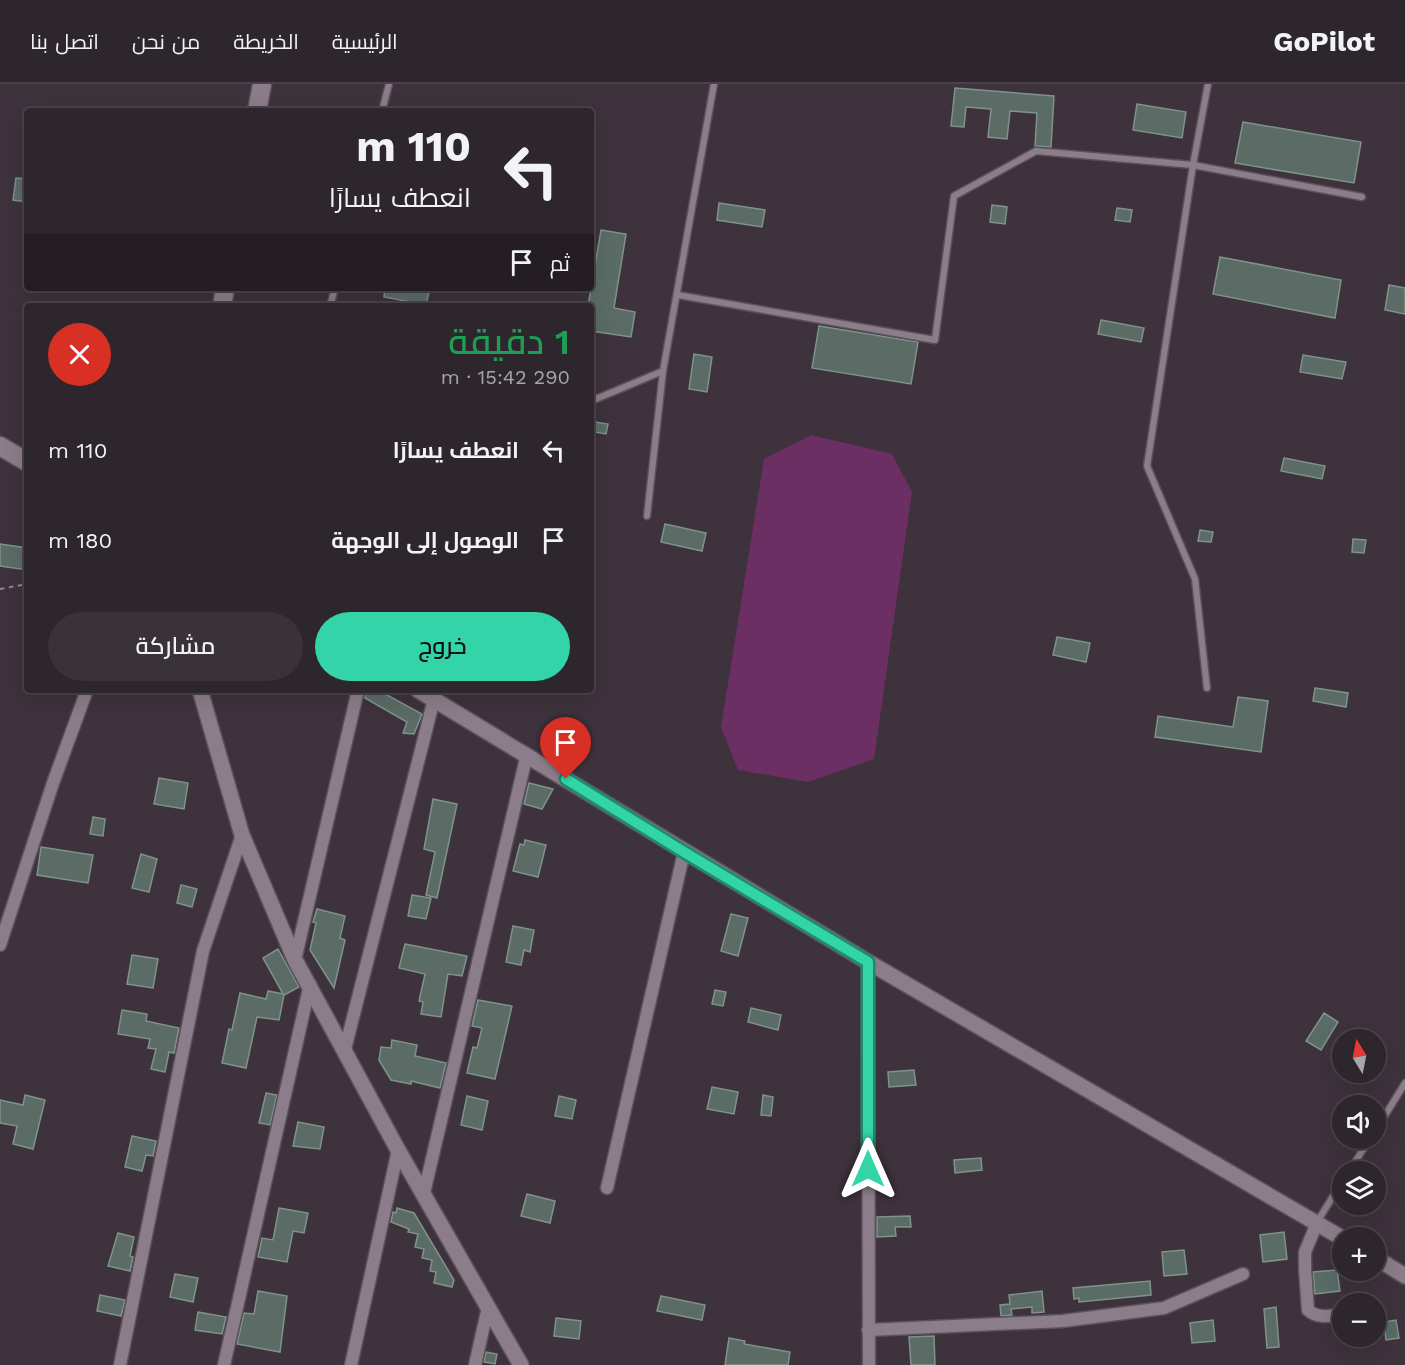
<!DOCTYPE html>
<html lang="ar">
<head>
<meta charset="utf-8">
<style>
  body { margin:0; font-family:"Work Sans",Cairo,sans-serif; background:#3a3239; color:#f1f3f6; direction:rtl; height:100vh; display:flex; flex-direction:column; font-size:22px; white-space:nowrap }
  * { box-sizing:border-box; margin:0 }
  p { font-size:20px; color:#a7a5aa }
  .icon { flex:none; width:33px; height:33px; fill:none; stroke:currentColor; stroke-width:2; stroke-linecap:round; stroke-linejoin:round }
  .map { position:relative; flex:1; overflow:hidden; direction:ltr }
  .panel { position:absolute; left:24px; top:219px; width:570px; height:390px; display:flex; flex-direction:column; background:#2e262d; border-radius:6px; box-shadow:0 6px 24px #0002,0 0 0 2px #494349; direction:rtl }
  .panel>* { flex:none }
  .guide { position:absolute; left:24px; top:24px; width:570px; height:183px; border-radius:6px; box-shadow:0 6px 24px #0002,0 0 0 2px #494349; direction:rtl; background:#2e262d; color:#f1f3f6; overflow:hidden }
  .needle { width:39px; rotate:350deg }
  .fabs { position:absolute; left:1332px; top:945px; display:grid; gap:12px }
  .fabs a { display:grid; place-items:center; width:54px; height:54px; border-radius:50%; background:#2e262d; box-shadow:0 6px 24px #0002,0 0 0 2px #494349; font-size:30px }
  .pin { position:absolute; display:grid; place-items:center; width:51px; height:51px; color:#fff; margin:-62px -26px; border-radius:50% 50% 50% 0; rotate:-45deg; box-shadow:0 0 6px #0007 }
  .pin .icon { rotate:45deg }
  .me { position:absolute; width:66px; margin:-33px; rotate:0deg; stroke-linejoin:round; filter:drop-shadow(0 0 4px #0008) }
  .turn { display:flex; align-items:center; gap:21px; height:126px; padding:0 24px; font-size:27px }
  .turn .icon { width:78px; height:78px; stroke-width:2.5 }
  .turn b { display:block; font-size:42px; line-height:51px }
  .then { display:flex; align-items:center; height:57px; padding:0 24px; background:#0003; gap:12px; font-size:22px }
  .round { display:grid; place-items:center; flex:none; width:63px; height:63px; border-radius:32px; background:#3a3239 }
  .headline { display:flex; align-items:center; justify-content:space-between; height:102px; padding:0 24px }
  h1 { font-size:36px; font-weight:600; line-height:45px; color:#1e9e55 }
  .action { display:flex; gap:12px; margin-top:auto; padding:12px 24px }
  .action a { flex:1; height:69px; border-radius:36px; background:#32d4a8; color:#111; font-size:24px; font-weight:600; line-height:69px; text-align:center }
  .action a+a { background:#3a3239; color:#f1f3f6 }
  ul { padding:0; list-style:none }
  li { display:flex; align-items:center; gap:18px; height:90px; padding:0 24px }
  li div { flex:1 }
  li b { display:block; font-size:22px }
  li em { font-style:normal }
  header { display:flex; align-items:center; gap:36px; box-sizing:border-box; height:84px; padding:0 30px; background:#2e262d; border-bottom:2px solid #494349 }
  header strong { font-size:28px }
  nav { display:flex; gap:33px; margin-inline-start:auto; font-size:21px }
  .map>svg:first-child { display:block }
</style>
</head>
<body>
<header>
<strong>GoPilot</strong>
<nav><a>الرئيسية</a><a>الخريطة</a><a>من نحن</a><a>اتصل بنا</a></nav>
</header>
<div class="map">
<svg width="1405" height="1281" viewBox="0 0 1405 1281">
  <rect width="100%" height="100%" fill="#3e323c"/>
  <polygon fill="#6b2f63" points="811,351 892,370 912,408 874,675 808,698 738,686 721,643 764,375"/>
  <g fill="#5a6c65" stroke="#7f928b" stroke-width="1.5">
    <polygon points="955,4 1054,12 1051,63 1035,62 1037,29 1010,27 1007,55 988,53 991,25 966,23 964,43 951,42"/>
    <polygon points="1137,20 1186,28 1182,54 1133,46"/>
    <polygon points="1243,38 1361,58 1354,99 1235,79"/>
    <polygon points="16,94 27,95 27,118 13,116"/>
    <polygon points="719,119 765,126 762,143 717,136"/>
    <polygon points="992,121 1007,123 1005,140 990,138"/>
    <polygon points="1117,124 1132,126 1130,138 1115,136"/>
    <polygon points="601,146 626,150 614,224 635,228 631,253 591,247 591,222 588,222"/>
    <polygon points="1220,173 1341,196 1335,234 1213,210"/>
    <polygon points="1389,201 1405,204 1405,230 1385,226"/>
    <polygon points="385,204 430,204 426,221 384,213"/>
    <polygon points="1101,236 1144,244 1141,258 1098,250"/>
    <polygon points="819,242 918,258 911,300 812,284"/>
    <polygon points="694,270 712,273 707,308 689,305"/>
    <polygon points="1303,271 1346,278 1342,295 1300,288"/>
    <polygon points="595,338 608,340 606,350 594,348"/>
    <polygon points="1284,374 1325,382 1322,395 1281,387"/>
    <polygon points="665,440 706,449 702,467 661,458"/>
    <polygon points="1200,446 1213,448 1211,458 1198,457"/>
    <polygon points="1353,455 1366,456 1364,469 1352,468"/>
    <polygon points="0,460 27,464 27,486 0,482"/>
    <polygon points="1057,553 1090,559 1086,578 1053,571"/>
    <polygon points="1315,604 1348,609 1346,623 1313,617"/>
    <polygon points="366,606 378,606 422,630 414,650 403,649 407,638 365,614"/>
    <polygon points="1238,613 1268,617 1261,668 1155,653 1158,632 1233,643"/>
    <polygon points="159,694 188,699 184,725 154,720"/>
    <polygon points="529,699 553,705 542,725 524,720"/>
    <polygon points="433,715 457,720 437,814 426,811 435,768 424,765"/>
    <polygon points="93,733 105,735 103,752 90,750"/>
    <polygon points="525,756 546,761 538,793 513,787 520,760 524,761"/>
    <polygon points="41,763 93,771 88,799 37,791"/>
    <polygon points="141,770 157,775 149,808 132,804"/>
    <polygon points="181,801 197,805 192,823 177,819"/>
    <polygon points="412,811 431,814 426,835 408,832"/>
    <polygon points="317,825 345,832 340,854 345,856 334,904 310,866 316,839 313,838"/>
    <polygon points="731,830 748,834 738,872 721,867"/>
    <polygon points="513,842 534,846 530,868 524,866 521,881 506,878"/>
    <polygon points="405,860 467,872 462,892 448,890 441,933 421,930 423,918 419,917 425,890 399,884"/>
    <polygon points="278,865 299,903 284,911 279,936 257,933 246,984 222,979 229,945 232,946 240,909 266,915 268,907 283,910 263,874"/>
    <polygon points="132,871 158,875 153,904 127,900"/>
    <polygon points="715,906 726,908 723,922 712,920"/>
    <polygon points="478,916 512,922 495,995 467,989 473,963 477,964 482,944 472,942"/>
    <polygon points="751,924 781,931 778,946 748,938"/>
    <polygon points="122,926 147,930 146,937 179,944 174,969 169,968 165,988 151,985 156,965 148,964 150,955 118,950"/>
    <polygon points="1324,929 1338,938 1321,966 1306,957"/>
    <polygon points="392,956 417,961 415,972 446,979 440,1004 411,997 411,1000 391,996 379,976 381,963 391,964"/>
    <polygon points="914,986 916,1001 889,1003 888,988"/>
    <polygon points="712,1003 738,1008 734,1030 707,1025"/>
    <polygon points="266,1009 277,1011 270,1041 259,1039"/>
    <polygon points="25,1011 45,1016 33,1065 13,1060 17,1042 0,1039 0,1016 23,1021"/>
    <polygon points="763,1011 773,1013 771,1032 761,1031"/>
    <polygon points="467,1012 488,1017 482,1046 461,1041"/>
    <polygon points="559,1012 576,1016 572,1035 555,1032"/>
    <polygon points="298,1038 324,1043 320,1065 293,1062"/>
    <polygon points="132,1052 156,1057 153,1072 146,1071 142,1087 125,1083"/>
    <polygon points="981,1074 982,1086 955,1089 954,1076"/>
    <polygon points="527,1110 555,1117 550,1139 521,1132"/>
    <polygon points="279,1124 308,1129 304,1149 293,1147 287,1178 258,1173 262,1154 273,1156"/>
    <polygon points="397,1124 414,1129 454,1196 452,1203 434,1199 436,1188 430,1187 432,1176 422,1174 424,1165 415,1163 418,1150 408,1148 409,1145 391,1138 393,1128 396,1129"/>
    <polygon points="910,1132 911,1143 895,1143 896,1152 877,1153 877,1133"/>
    <polygon points="1284,1148 1287,1175 1263,1178 1260,1151"/>
    <polygon points="118,1149 134,1153 130,1172 133,1173 130,1187 108,1182"/>
    <polygon points="1184,1166 1187,1190 1164,1192 1162,1168"/>
    <polygon points="1337,1186 1340,1207 1315,1210 1313,1188"/>
    <polygon points="175,1190 198,1194 193,1218 170,1213"/>
    <polygon points="1150,1197 1151,1211 1079,1218 1079,1214 1074,1215 1073,1204"/>
    <polygon points="258,1207 287,1212 280,1268 237,1260 244,1229 254,1230"/>
    <polygon points="1042,1207 1044,1228 1032,1229 1032,1223 1011,1225 1012,1231 1001,1232 1000,1221 1010,1220 1009,1211"/>
    <polygon points="100,1211 125,1216 121,1232 97,1227"/>
    <polygon points="661,1212 705,1221 702,1236 657,1227"/>
    <polygon points="1276,1223 1279,1263 1267,1264 1264,1225"/>
    <polygon points="198,1228 226,1233 222,1250 195,1246"/>
    <polygon points="556,1234 581,1237 579,1255 554,1252"/>
    <polygon points="1213,1236 1215,1257 1192,1259 1190,1239"/>
    <polygon points="1396,1236 1399,1254 1386,1256 1384,1238"/>
    <polygon points="934,1252 935,1281 911,1281 909,1253"/>
    <polygon points="729,1254 745,1257 744,1260 790,1268 788,1281 725,1281"/>
    <polygon points="486,1268 497,1270 495,1280 484,1278"/>
  </g>
  <g fill="none" stroke-linecap="round" stroke-linejoin="round">
    <defs>
      <g id="service">
        <polyline points="382,27 389,0"/>
        <polyline points="678,211 935,256 954,112 1036,67 1193,81 1362,113"/>
        <polyline points="330,222 335,204"/>
        <polyline points="591,317 663,287"/>
        <polyline points="647,432 663,287 714,0"/>
        <polyline points="1207,604 1195,495 1147,382 1193,81 1208,0"/>
        <polyline points="1376,1046 1405,999"/>
        <polyline points="1349,1088 1370,1054"/>
        <polyline points="1317,1138 1342,1098"/>
      </g>
      <g id="minor">
        <polyline points="0,861 53,699 87,606"/>
        <polyline points="295,876 358,606"/>
        <polyline points="868,878 869,1281"/>
        <polyline points="345,965 434,615"/>
        <polyline points="607,1104 684,768"/>
        <polyline points="424,1109 527,670"/>
        <path d="M1317 1139 1305 1168V1185L1308 1226C1318 1235 1330 1232 1342 1230"/>
        <polyline points="868,1246 1063,1237 1164,1224 1243,1190"/>
        <polyline points="120,1281 203,867 242,751"/>
        <polyline points="224,1281 310,900"/>
        <polyline points="351,1281 398,1066"/>
        <polyline points="475,1281 488,1223"/>
      </g>
      <g id="tertiary">
        <polyline points="200,606 242,751 295,876 398,1066 521,1281"/>
        <polyline points="418,606 868,878 1342,1154"/>
        <polyline points="1376,1174 1405,1192"/>
      </g>
      <g id="secondary">
        <polyline points="257,27 262,0"/>
        <polyline points="222,222 225,204"/>
        <polyline points="0,362 27,378"/>
      </g>
    </defs>
    <use href="#service" stroke="#5c515a" stroke-width="9"/>
    <use href="#minor" stroke="#5c515a" stroke-width="15"/>
    <use href="#tertiary" stroke="#5c515a" stroke-width="18"/>
    <use href="#secondary" stroke="#5c515a" stroke-width="21"/>
    <polyline stroke="#91878f" stroke-width="2" stroke-dasharray="4.5 4.5" stroke-linecap="butt" points="0,505 27,500"/>
    <use href="#service" stroke="#8b7d89" stroke-width="6"/>
    <use href="#minor" stroke="#8b7d89" stroke-width="12"/>
    <use href="#tertiary" stroke="#8b7d89" stroke-width="15"/>
    <use href="#secondary" stroke="#8b7d89" stroke-width="18"/>
  </g>
  <g fill="none" stroke-linecap="round" stroke-linejoin="round">
    <defs>
      <polyline id="route" points="566,695 684,768 868,878 868,1085"/>
    </defs>
    <use href="#route" stroke="#208a6d" stroke-width="15"/>
    <use href="#route" stroke="#32d4a8" stroke-width="10"/>
  </g>
</svg>
<div class="fabs">
<a><svg class="needle" viewBox="-14 -14 28 28"><path d="M0-13l5 13h-10z" fill="#e53935"/><path d="M0 13l5-13h-10z" fill="#a7a5aa"/></svg></a>
<a><svg class="icon" aria-label="sound" viewBox="0 0 24 24"><path d="M4 9h4l5-4v14l-5-4H4zM17 9q2 3 0 6"/></svg></a>
<a><svg class="icon" aria-label="layers" viewBox="0 0 24 24"><path d="M12 4l9 5-9 5-9-5zM3 14l9 5 9-5"/></svg></a>
<a>+</a>
<a>−</a>
</div>
<div class="pin" style="left:566px;top:695px;background:#d93025"><svg class="icon" aria-label="arrive" viewBox="0 0 24 24"><path d="M6 21V4h12l-3 4 3 4H6"/></svg></div>
<svg class="me" style="left:868px;top:1085px" viewBox="-20 -20 40 40"><path d="M0-17L14 15 0 8-14 15z" fill="#32d4a8" stroke="#fff" stroke-width="4"/></svg>
<div class="guide">
<div class="turn"><svg class="icon" aria-label="left" viewBox="0 0 24 24"><path d="M17 20v-9H6M10 6l-5 5 5 5"/></svg><div><b>110 m</b>انعطف يسارًا</div></div>
<div class="then">ثم<svg class="icon" aria-label="arrive" viewBox="0 0 24 24"><path d="M6 21V4h12l-3 4 3 4H6"/></svg></div>
</div>
<section class="panel">
<div class="headline"><div><h1>1 دقيقة</h1><p>290 m · 15:42</p></div><a class="round" style="background:#d93025;color:#fff"><svg class="icon" aria-label="close" viewBox="0 0 24 24"><path d="M6 6l12 12M18 6L6 18"/></svg></a></div>
<ul>
<li><svg class="icon" aria-label="left" viewBox="0 0 24 24"><path d="M17 20v-9H6M10 6l-5 5 5 5"/></svg><div><b>انعطف يسارًا</b></div><em>110 m</em></li>
<li><svg class="icon" aria-label="arrive" viewBox="0 0 24 24"><path d="M6 21V4h12l-3 4 3 4H6"/></svg><div><b>الوصول إلى الوجهة</b></div><em>180 m</em></li>
</ul>
<div class="action"><a>خروج</a><a>مشاركة</a></div>
</section>
</div>
</body>
</html>
